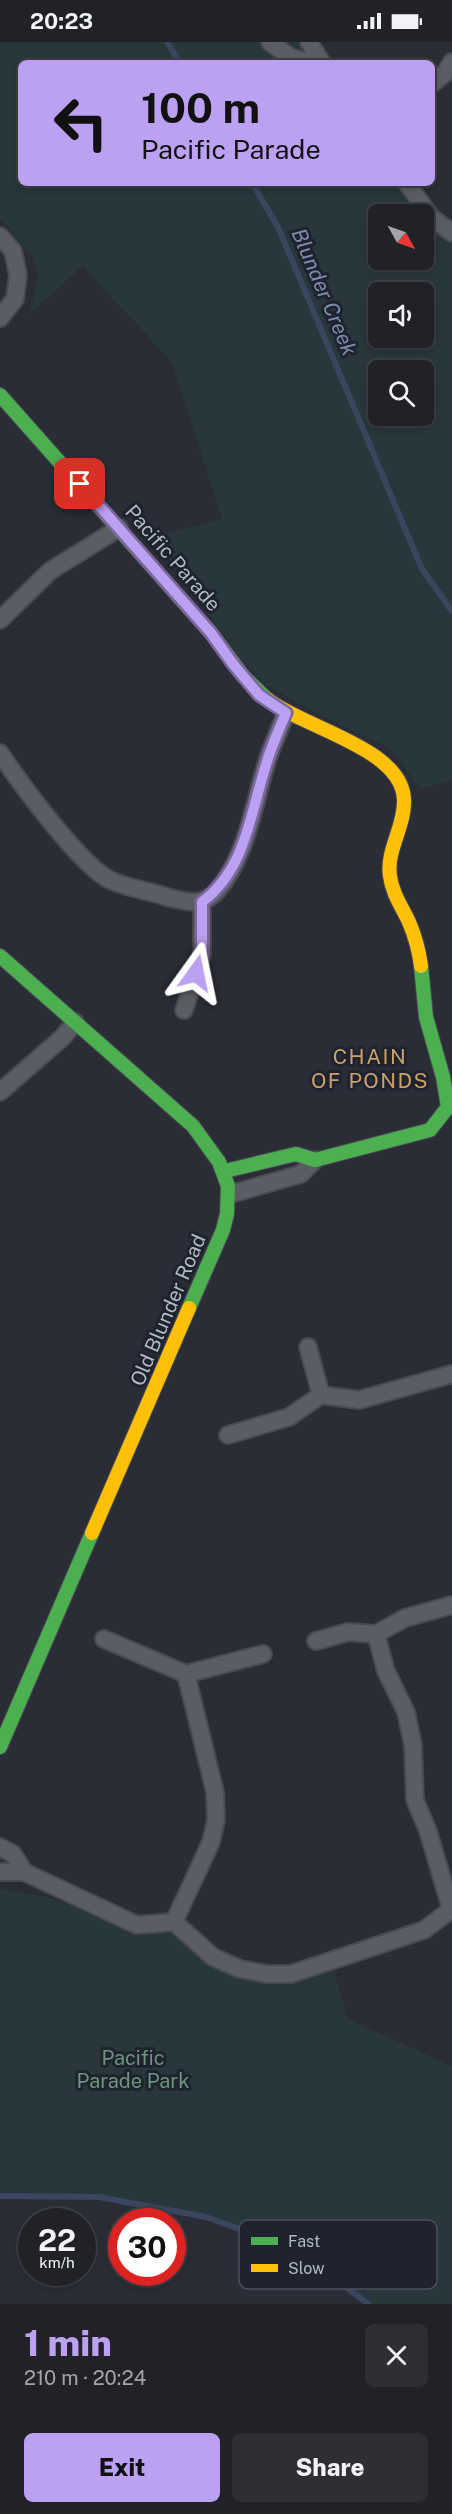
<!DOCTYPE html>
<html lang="en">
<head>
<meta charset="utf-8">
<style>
  body { margin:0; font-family:"Public Sans",sans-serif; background:#2d2f34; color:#f1f3f6; height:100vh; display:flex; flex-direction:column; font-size:22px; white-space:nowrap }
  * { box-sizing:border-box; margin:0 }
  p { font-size:20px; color:#a2a4a8 }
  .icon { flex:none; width:33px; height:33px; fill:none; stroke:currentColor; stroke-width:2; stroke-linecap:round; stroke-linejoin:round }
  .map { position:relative; height:2262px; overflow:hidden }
  .side { display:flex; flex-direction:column; background:#202228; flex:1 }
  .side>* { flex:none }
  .guide { position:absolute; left:18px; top:18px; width:417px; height:126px; border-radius:9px; box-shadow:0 3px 9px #0003,0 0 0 2px #3d3f45; background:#bca0f2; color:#111; overflow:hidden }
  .needle { width:39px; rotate:130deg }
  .controls { position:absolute; left:368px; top:162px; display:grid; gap:12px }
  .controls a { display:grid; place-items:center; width:66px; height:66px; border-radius:9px; background:#202228; box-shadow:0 3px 9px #0003,0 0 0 2px #3d3f45; font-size:30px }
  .speed { position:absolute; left:18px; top:2166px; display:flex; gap:12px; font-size:30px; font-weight:700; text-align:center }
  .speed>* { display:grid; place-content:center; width:78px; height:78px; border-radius:50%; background:#202228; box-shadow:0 3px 9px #0003,0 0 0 2px #3d3f45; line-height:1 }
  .speed small { font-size:15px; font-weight:400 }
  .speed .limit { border:9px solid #d22; background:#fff; color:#111 }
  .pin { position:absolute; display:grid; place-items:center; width:51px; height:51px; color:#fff; margin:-26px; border-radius:12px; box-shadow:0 3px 9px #0006 }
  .me { position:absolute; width:66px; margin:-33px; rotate:12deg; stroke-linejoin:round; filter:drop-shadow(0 0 4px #0008) }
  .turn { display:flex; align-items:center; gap:21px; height:126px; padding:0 24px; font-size:27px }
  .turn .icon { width:78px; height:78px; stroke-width:2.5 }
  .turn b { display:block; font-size:42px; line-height:51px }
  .round { display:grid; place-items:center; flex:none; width:63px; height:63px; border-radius:9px; background:#2d2f34 }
  .headline { display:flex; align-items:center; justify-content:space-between; height:102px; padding:0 24px }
  h1 { font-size:36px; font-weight:800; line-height:45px; color:#bca0f2 }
  .action { display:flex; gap:12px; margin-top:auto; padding:12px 24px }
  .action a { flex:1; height:69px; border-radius:9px; background:#bca0f2; color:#111; font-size:24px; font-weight:800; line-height:69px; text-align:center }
  .action a+a { background:#2d2f34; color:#f1f3f6 }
  .status { display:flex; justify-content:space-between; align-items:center; height:42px; padding:0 30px; background:#202228; direction:ltr }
  .status svg { height:16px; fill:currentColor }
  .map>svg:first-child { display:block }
</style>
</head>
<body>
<div class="status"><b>20:23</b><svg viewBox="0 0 49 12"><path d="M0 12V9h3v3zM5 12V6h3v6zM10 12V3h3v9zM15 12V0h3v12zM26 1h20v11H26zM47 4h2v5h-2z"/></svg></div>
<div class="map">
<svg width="452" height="2262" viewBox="0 0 452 2262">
  <rect width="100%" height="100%" fill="#2a2d35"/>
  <g fill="#28373b" fill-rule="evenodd">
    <path d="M0 0H309L322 21H21V141H407L452 191V737L422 747 415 741 399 716 387 705 301 663 265 642 245 623 153 495 222 477 172 321 83 224 30 271 38 234 32 214 0 176ZM378 172H423V218H378ZM378 250H423V296H378ZM378 328H423V374H378Z"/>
    <polygon points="0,1847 47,1855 132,1884 171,1888 231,1930 254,1938 297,1938 334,1929 348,1977 452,2024 452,2262 368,2262 294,2206 206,2175 99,2155 0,2154"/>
  </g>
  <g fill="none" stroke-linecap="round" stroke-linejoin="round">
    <g stroke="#3a455e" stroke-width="6">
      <polyline points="167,0 180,21"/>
      <polyline points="252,141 278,185 422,527 452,569"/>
      <polyline points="0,2154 99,2155 206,2175 294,2206 368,2262"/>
    </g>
    <defs>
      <g id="street">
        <polyline points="270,0 290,15 310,21"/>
        <polyline points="309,0 322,21"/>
        <polyline points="432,42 445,31 452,20"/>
        <polyline points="407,141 431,175 452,191"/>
        <polyline points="0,194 13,209 18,233 15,257 0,276"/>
        <polyline points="0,578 50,529 119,486"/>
        <path d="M0 711C20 741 80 823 110 838 127 846 149 849 167 855 186 860 203 865 217 849 246 815 253 767 265 726 270 707 279 689 286 671"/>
        <polyline points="184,968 202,913 202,860"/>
        <polyline points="0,1050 63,995 75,980"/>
        <polyline points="231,1152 301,1132 315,1118"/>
        <polyline points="308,1305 321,1353"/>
        <polyline points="228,1393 289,1375 321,1353 359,1358 452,1332"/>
        <polyline points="376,1592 386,1629 406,1670 413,1703 415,1758 428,1789 451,1867"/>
        <polyline points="104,1597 186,1632 263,1612"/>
        <polyline points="316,1599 348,1590 376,1592 405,1576 452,1563"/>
        <polyline points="0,1805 13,1812 24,1830"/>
        <polyline points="0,1830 24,1830 137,1883 174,1880 213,1915 240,1927 267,1932 291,1932 424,1888 452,1867"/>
        <polyline points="174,1880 211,1800 216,1778 215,1750 186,1632"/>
      </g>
      <g id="fast">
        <polyline points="0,353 211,591 243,634 267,657"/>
        <polyline points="0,914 193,1084 219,1120 228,1144 227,1172 223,1188 189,1266"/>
        <polyline points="225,1129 296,1112 315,1118 430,1088 448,1065 443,1035 426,975 421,924"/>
        <polyline points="0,1705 92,1491"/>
      </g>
      <g id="slow">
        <path d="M267 657C303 686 403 706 404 758 405 785 386 808 390 834 392 851 402 865 409 880 415 894 419 909 421 924"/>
        <polyline points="92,1491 189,1266"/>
      </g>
    </defs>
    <use href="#street" stroke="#484a4f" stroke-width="20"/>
    <use href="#fast" stroke="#484a52" stroke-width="16"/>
    <use href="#slow" stroke="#484a52" stroke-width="16"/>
    <use href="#street" stroke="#5a5d64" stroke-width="16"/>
    <use href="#fast" stroke="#4caf50" stroke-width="14"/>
    <use href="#slow" stroke="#ffc107" stroke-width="14"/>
  </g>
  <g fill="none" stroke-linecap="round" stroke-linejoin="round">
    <defs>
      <path id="route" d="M80 442 211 591 233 622 259 653 286 671C279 688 271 705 266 723 250 772 246 827 202 860V913L196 931"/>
    </defs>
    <use href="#route" stroke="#7a689d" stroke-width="15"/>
    <use href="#route" stroke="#bca0f2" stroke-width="10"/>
  </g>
  <g text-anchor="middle" stroke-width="6" stroke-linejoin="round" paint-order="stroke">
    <g font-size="20" fill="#b4b9c6" stroke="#1e232f">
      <text transform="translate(173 516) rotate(49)" y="7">Pacific Parade</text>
      <text transform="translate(168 1268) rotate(-67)" y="7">Old Blunder Road</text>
    </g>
    <g font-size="20" fill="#6d957b" stroke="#1e232f">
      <text x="133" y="2023">Pacific<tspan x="133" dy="23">Parade Park</tspan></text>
    </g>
    <g font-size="21" font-style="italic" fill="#7e8cab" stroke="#1e232f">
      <text transform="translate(324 250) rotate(67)" y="7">Blunder Creek</text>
    </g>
    <g font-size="21" letter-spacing="1.5" fill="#caa06b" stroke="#1e232f">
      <text x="370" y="1022">CHAIN<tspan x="370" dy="24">OF PONDS</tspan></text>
    </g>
  </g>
  <rect x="239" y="2178" width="198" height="69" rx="9" fill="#1e232f" stroke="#4b505c" stroke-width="1.5"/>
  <rect x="251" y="2195" width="27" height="8" fill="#4caf50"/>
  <rect x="251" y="2222" width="27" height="8" fill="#ffc107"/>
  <g font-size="16" fill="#b4b9c6">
    <text x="288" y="2205">Fast</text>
    <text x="288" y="2232">Slow</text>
  </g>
</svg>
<div class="controls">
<a><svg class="needle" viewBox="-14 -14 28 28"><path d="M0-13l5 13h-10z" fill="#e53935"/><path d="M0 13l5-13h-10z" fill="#a2a4a8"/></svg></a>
<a><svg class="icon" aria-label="sound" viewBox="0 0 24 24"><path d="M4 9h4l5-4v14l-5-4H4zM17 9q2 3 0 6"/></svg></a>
<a><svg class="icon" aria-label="search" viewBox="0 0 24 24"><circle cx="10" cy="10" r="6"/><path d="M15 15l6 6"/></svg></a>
</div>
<div class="speed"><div>22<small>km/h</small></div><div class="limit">30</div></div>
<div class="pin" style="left:80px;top:442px;background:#d93025"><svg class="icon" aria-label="arrive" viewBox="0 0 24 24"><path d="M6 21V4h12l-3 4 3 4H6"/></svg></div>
<svg class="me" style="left:196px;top:931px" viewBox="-20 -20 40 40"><path d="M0-17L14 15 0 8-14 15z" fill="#bca0f2" stroke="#fff" stroke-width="4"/></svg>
<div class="guide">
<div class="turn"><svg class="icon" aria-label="left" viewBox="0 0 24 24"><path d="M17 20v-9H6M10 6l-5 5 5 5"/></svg><div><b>100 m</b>Pacific Parade</div></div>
</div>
</div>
<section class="side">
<div class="headline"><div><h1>1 min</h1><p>210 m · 20:24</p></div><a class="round"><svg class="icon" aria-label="close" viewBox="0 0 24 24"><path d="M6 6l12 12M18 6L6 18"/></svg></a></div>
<div class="action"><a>Exit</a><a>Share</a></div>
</section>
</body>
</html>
